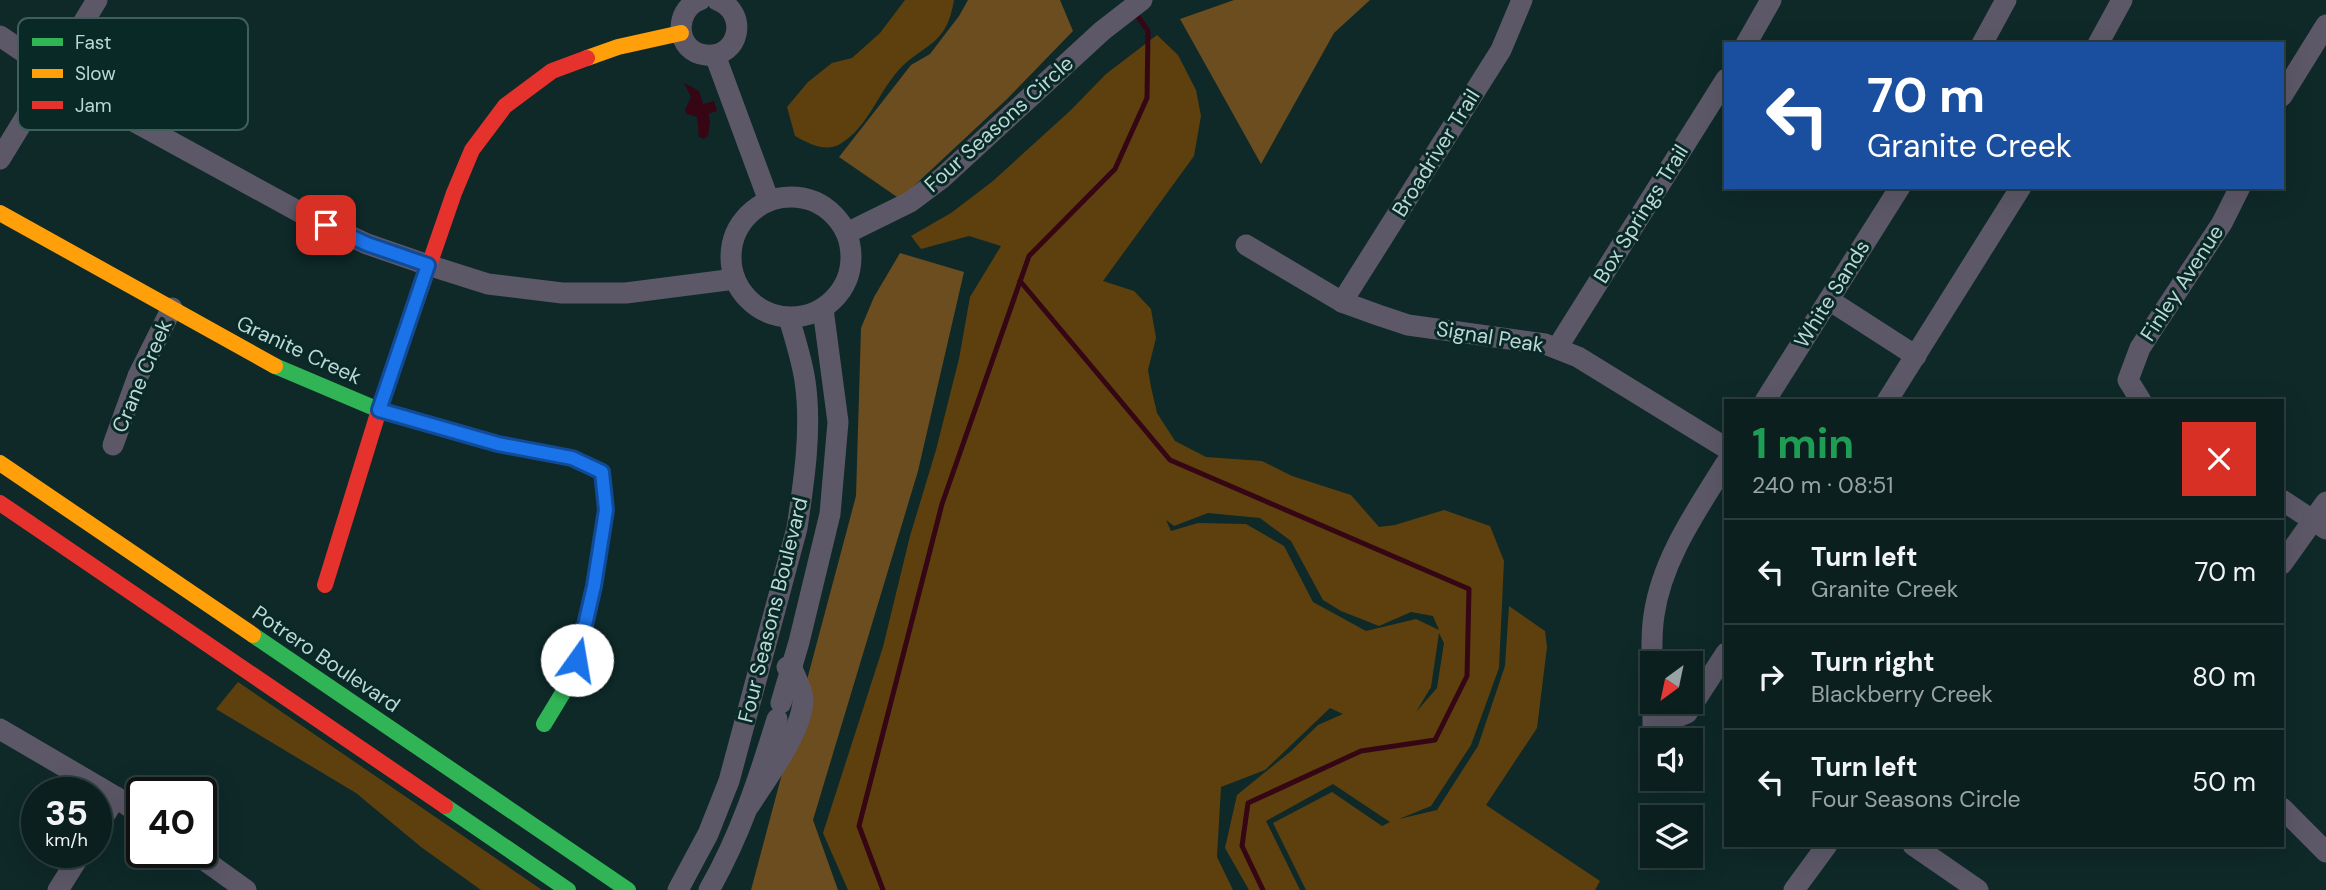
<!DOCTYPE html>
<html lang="en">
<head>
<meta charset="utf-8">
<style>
  body { margin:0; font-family:"DM Sans",sans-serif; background:#182c2b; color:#f1f3f6; height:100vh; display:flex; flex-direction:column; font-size:26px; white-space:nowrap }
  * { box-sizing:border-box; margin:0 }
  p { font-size:23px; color:#99a2a4 }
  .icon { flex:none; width:38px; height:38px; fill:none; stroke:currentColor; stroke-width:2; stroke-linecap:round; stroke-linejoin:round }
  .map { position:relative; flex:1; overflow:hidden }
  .panel { position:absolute; left:1724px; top:399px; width:560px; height:448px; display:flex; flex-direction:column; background:#0a1f1e; border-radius:0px; box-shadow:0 7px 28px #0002,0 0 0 2px #2a3d3c }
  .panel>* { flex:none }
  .guide { position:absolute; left:1724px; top:42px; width:560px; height:147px; border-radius:0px; box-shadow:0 7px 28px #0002,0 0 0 2px #2a3d3c; background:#1a4fa0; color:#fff; overflow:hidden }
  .needle { width:46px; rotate:213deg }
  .fabs { position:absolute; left:1640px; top:651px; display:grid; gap:14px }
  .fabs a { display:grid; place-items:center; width:63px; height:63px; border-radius:0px; background:#0a1f1e; box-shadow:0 7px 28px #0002,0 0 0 2px #2a3d3c; font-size:35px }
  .speed { position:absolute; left:21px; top:777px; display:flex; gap:14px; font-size:35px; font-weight:700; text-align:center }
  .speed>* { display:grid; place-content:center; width:91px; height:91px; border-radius:50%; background:#0a1f1e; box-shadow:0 7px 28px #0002,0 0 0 2px #2a3d3c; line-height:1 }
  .speed small { font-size:18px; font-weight:400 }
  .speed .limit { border:4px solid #111; border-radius:10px; background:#fff; color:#111 }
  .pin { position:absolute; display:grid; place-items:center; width:60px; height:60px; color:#fff; margin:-30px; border-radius:14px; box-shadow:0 4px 10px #0006 }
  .me { position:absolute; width:77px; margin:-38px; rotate:13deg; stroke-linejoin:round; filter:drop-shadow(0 0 5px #0008) }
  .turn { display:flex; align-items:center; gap:24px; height:147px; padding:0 28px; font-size:32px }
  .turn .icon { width:91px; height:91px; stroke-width:2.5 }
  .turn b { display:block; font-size:49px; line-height:60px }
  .round { display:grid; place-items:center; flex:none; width:74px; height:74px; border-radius:0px; background:#182c2b }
  .overview { display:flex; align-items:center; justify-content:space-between; height:119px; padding:0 28px }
  h1 { font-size:42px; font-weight:700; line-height:52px; color:#1e9e55 }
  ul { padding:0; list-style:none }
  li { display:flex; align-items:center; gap:21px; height:105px; padding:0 28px; border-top:2px solid #2a3d3c }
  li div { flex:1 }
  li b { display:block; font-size:26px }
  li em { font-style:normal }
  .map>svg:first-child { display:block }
</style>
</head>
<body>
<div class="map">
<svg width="2326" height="890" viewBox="0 0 2326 890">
  <rect width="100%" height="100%" fill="#0e2928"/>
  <g fill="#5e400e" fill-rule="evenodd">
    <path d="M905 0H954C952 11 950 20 944 30 934 45 921 50 908 61 880 84 871 126 840 144 825 153 808 143 795 136L787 107 808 82 832 63 852 58 880 33Z"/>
    <path d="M1157 35 1178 55 1196 90 1201 116 1194 156 1103 281 1134 291 1151 309 1156 338 1148 370 1151 387 1157 413 1175 441 1206 457 1262 461 1292 476 1351 495 1379 527 1395 525 1444 510 1490 526 1504 561 1499 668 1471 745 1431 806 1399 819 1437 810 1478 746 1505 666 1509 606 1545 631 1547 647 1537 728 1486 805 1600 881 1595 890H1306L1273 823 1332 792 1382 826 1390 822 1333 784 1266 821 1300 890H1249L1225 848 1237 795 1290 752 1318 725 1343 714 1330 708 1265 770 1221 787 1217 857 1233 890H848L823 833 883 647 910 536 936 450 959 359 970 297 1001 246 969 236 921 249 911 236 951 213 993 181 1071 110 1106 74ZM1208 513 1260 518 1291 541 1323 600 1341 611 1379 626 1411 612 1433 616 1439 630 1416 619 1366 631 1313 602 1284 546 1246 524 1198 523 1171 531 1166 520 1174 526ZM1439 633 1444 643 1437 688 1416 712 1431 687Z"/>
    <polygon points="238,682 542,890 481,890 421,847 356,793 216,709"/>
  </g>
  <g fill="#6b4d1f">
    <polygon points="968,0 1060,0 1073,31 1007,99 900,199 839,157 911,65 930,54 959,16"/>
    <polygon points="1234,0 1370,0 1334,33 1261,164 1180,19"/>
    <polygon points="900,253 964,272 918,471 813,820 838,890 751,890 856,496 861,328 874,297"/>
  </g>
  <polygon fill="#360614" points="684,83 699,91 703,104 714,101 717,111 708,114 710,121 708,136 704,139 699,137 697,117 687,114 685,110 691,97"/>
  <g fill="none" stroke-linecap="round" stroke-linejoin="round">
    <g stroke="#360614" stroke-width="5">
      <polyline points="1020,281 1170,460 1469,589 1467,676 1435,740 1361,751 1248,803 1242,846 1263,890"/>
      <polyline points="883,890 859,826 942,504 1029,256 1115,169 1147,98 1148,31 1134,11"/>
    </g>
    <g stroke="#5d5868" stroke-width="21">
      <path d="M700 0C673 10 675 52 706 55 740 58 749 12 717 0"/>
      <polyline points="0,36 93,99 305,215 367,244 428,265 488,284 562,293 626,293 735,279"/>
      <polyline points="1746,44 1771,0"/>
      <polyline points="1982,44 2006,0"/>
      <polyline points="2098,44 2122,0"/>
      <polyline points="715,55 769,201"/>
      <polyline points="2282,96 2326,25"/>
      <polyline points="0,159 97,0"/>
      <circle cx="791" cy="257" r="60"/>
      <polyline points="847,233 910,202 942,178 1102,31 1142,0"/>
      <polyline points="1246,245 1342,302 1378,315 1408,325 1545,344 1578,357 1726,448"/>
      <polyline points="1829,300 1916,356"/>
      <polyline points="1342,302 1501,50 1522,0"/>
      <polyline points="1557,348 1726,79"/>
      <polyline points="1765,401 1900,187"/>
      <polyline points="1887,401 2021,187"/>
      <polyline points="2141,401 2128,380 2140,348 2222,223 2240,187"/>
      <polyline points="113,445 138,376 172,308"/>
      <polyline points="2282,500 2326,529"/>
      <polyline points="2282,564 2326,502"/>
      <path d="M1652 670C1652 652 1651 633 1654 615 1662 559 1697 510 1726 463"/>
      <polyline points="1653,702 1653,727 1687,713 1726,653"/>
      <polyline points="781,703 799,642 830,514 838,422 823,309"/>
      <polyline points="0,729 116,797 142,816"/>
      <path d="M749 806C766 779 803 731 803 699 803 690 795 677 792 668L787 667"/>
      <polyline points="2282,808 2326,852"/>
      <polyline points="96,829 116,797"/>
      <polyline points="1913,845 1978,890"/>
      <polyline points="193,852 246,890"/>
      <polyline points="58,890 82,852"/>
      <path d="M678 890 708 834 729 781 797 528C804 481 812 429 805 381 802 360 795 339 789 318"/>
      <path d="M709 890C740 836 759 778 777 719"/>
      <polyline points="1794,890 1827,845"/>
    </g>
    <g stroke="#30b455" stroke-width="16">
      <polyline points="275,366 379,410 498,444 572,458 602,472 606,510 594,586 577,660 564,691 544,724"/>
      <polyline points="253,635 628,890"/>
      <polyline points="445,806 568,890"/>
    </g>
    <g stroke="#ff9f0a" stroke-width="16">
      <polyline points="587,58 618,47 681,33"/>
      <polyline points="0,213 275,366"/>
      <polyline points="0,463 253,635"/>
    </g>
    <g stroke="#e5322d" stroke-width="16">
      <polyline points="0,503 445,806"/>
      <polyline points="325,585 379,410 454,193 472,150 505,106 552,71 587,58"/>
    </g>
  </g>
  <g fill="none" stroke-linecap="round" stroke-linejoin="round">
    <defs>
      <polyline id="route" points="326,225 367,244 428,265 379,410 498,444 572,458 602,472 606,510 594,586 577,660"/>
    </defs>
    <use href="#route" stroke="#114b97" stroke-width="18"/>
    <use href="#route" stroke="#1a73e8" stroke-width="12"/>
  </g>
  <g text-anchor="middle" stroke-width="6" stroke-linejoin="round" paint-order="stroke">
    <g font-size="21" fill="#bcd8d6" stroke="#092927">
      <text transform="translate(999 124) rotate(-42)" y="7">Four Seasons Circle</text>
      <text transform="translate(1436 153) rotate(-58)" y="7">Broadriver Trail</text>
      <text transform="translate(1641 214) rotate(-58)" y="7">Box Springs Trail</text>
      <text transform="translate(2182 283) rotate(-57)" y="7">Finley Avenue</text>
      <text transform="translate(1832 294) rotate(-58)" y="7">White Sands</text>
      <text transform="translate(1490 337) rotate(9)" y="7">Signal Peak</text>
      <text transform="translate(299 350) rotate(25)" y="7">Granite Creek</text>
      <text transform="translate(142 376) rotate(-67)" y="7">Crane Creek</text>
      <text transform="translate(773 610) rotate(-76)" y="7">Four Seasons Boulevard</text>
      <text transform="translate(326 659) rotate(34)" y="7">Potrero Boulevard</text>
    </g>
  </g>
  <rect x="18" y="18" width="230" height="112" rx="10" fill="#092927" stroke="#3f5e5c" stroke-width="2"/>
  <rect x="32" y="38" width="31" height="8" fill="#30b455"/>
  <rect x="32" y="69" width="31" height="9" fill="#ff9f0a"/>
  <rect x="32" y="101" width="31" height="8" fill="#e5322d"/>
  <g font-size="19" fill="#bcd8d6">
    <text x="75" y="49">Fast</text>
    <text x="75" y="80">Slow</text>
    <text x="75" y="112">Jam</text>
  </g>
</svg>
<div class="fabs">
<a><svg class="needle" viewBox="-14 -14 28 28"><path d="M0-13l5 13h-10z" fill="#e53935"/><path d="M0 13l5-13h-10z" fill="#99a2a4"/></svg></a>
<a><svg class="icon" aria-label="sound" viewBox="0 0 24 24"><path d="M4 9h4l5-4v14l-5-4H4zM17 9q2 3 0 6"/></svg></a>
<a><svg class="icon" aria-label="layers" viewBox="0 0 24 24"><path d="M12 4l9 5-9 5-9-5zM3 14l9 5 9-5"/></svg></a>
</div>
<div class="speed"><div>35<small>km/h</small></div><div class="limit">40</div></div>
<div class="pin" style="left:326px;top:225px;background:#d93025"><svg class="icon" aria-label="arrive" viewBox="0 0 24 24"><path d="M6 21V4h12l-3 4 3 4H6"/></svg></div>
<svg class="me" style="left:577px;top:660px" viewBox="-20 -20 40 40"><circle r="19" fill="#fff"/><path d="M0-13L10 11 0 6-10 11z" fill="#1a73e8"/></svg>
<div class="guide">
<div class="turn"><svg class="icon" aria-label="left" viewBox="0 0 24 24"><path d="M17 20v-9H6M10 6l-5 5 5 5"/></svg><div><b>70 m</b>Granite Creek</div></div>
</div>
<section class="panel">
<div class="overview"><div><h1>1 min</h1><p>240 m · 08:51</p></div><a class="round" style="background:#d93025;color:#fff"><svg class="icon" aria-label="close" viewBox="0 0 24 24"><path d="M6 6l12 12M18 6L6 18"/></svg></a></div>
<ul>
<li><svg class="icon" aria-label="left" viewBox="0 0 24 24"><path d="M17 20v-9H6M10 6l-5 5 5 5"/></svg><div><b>Turn left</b><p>Granite Creek</p></div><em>70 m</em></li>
<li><svg class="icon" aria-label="right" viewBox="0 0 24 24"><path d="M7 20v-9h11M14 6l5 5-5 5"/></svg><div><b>Turn right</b><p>Blackberry Creek</p></div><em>80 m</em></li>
<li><svg class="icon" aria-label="left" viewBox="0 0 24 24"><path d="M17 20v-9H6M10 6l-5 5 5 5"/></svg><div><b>Turn left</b><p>Four Seasons Circle</p></div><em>50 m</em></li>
</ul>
</section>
</div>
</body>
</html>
